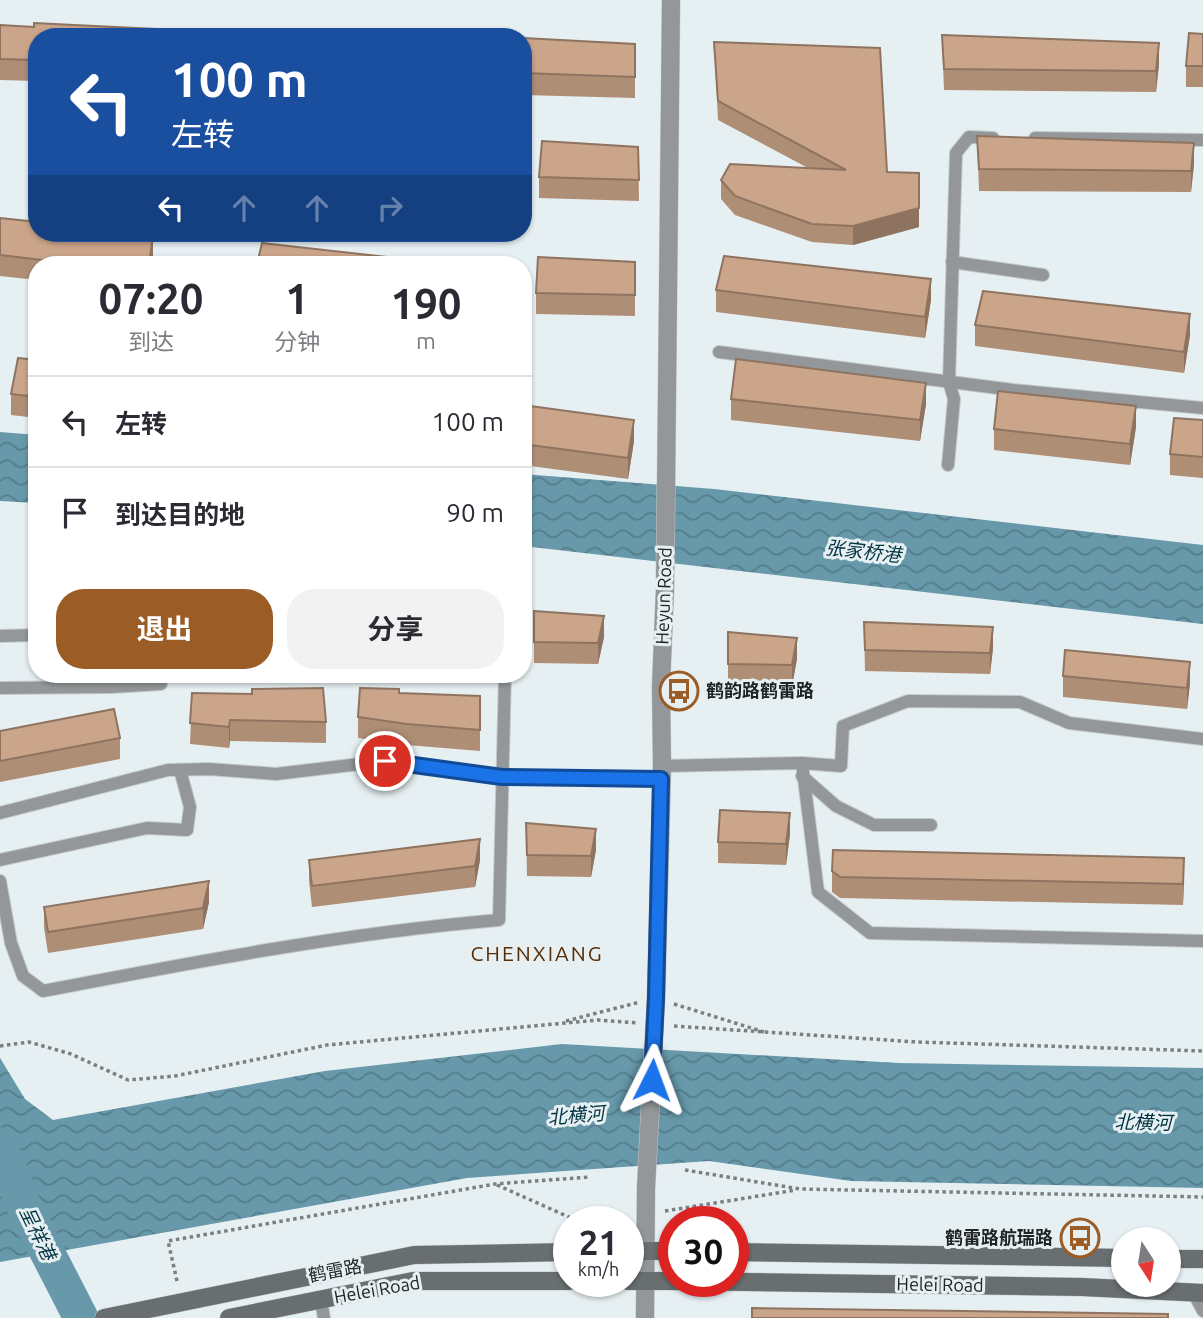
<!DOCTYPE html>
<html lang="zh">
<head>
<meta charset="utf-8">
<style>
  body { margin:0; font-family:Ubuntu,"Noto Sans SC",sans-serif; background:#f2f2f3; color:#2b2b33; height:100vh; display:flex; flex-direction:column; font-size:26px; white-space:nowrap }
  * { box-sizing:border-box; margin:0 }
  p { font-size:23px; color:#7c7c81 }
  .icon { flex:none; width:38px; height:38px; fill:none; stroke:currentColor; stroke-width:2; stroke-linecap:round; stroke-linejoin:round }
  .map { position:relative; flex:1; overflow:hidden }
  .details { position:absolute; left:28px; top:256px; width:504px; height:427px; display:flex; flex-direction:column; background:#fff; border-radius:28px; box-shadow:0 2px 5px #0004 }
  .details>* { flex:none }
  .top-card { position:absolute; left:28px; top:28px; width:504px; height:214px; border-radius:28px; box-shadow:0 2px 5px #0004; background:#1a4fa0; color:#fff; overflow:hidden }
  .needle { width:46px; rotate:168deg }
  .buttons { position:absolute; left:1111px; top:1227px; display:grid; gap:14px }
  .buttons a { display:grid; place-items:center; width:70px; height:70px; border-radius:50%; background:#fff; box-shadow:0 2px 5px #0004; font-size:35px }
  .speed { position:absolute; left:553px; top:1206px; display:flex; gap:14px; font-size:35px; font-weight:700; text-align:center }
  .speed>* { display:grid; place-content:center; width:91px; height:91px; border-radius:50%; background:#fff; box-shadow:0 2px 5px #0004; line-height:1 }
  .speed small { font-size:18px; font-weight:400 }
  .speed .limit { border:10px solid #d22; background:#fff; color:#111 }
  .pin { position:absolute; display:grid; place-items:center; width:60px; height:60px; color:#fff; margin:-30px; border:4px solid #fff; border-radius:50%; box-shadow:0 2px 7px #0007 }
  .me { position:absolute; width:77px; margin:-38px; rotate:3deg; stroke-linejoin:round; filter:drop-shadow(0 0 5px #0008) }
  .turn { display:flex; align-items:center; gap:24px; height:147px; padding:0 28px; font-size:32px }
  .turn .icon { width:91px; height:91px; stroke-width:2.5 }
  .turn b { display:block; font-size:49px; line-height:60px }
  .lanes { display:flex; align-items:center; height:66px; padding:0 28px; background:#0003; justify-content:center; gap:35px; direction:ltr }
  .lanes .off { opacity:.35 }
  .eta { display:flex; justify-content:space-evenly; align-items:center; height:119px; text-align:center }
  .eta b { font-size:42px; font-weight:700; line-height:49px }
  .button { display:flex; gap:14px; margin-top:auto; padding:14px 28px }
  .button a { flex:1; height:80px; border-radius:28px; background:#9c5c25; color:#fff; font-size:28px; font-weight:700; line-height:80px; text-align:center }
  .button a+a { background:#f2f2f3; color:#2b2b33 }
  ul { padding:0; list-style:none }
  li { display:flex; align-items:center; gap:21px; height:91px; padding:0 28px; border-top:2px solid #e1e1e2 }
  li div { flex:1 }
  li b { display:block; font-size:26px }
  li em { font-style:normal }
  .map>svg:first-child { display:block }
</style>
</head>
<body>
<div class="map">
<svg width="1203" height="1318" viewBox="0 0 1203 1318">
  <defs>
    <pattern id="water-waves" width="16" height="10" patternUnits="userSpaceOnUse" patternTransform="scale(1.75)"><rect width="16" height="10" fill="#6799ab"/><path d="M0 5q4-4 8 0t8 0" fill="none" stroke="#547d8b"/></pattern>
  </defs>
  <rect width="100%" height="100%" fill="#e6eff2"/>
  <g fill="url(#water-waves)">
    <polygon points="0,432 37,435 37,503 0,501"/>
    <polygon points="523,474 714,489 1203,545 1203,624 523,546"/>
    <polygon points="562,1044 899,1063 1203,1068 1203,1188 851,1181 709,1161 467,1178 0,1262 0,1058 25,1099 53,1120 325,1071"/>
  </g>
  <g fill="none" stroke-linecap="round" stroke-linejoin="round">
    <polyline stroke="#6799ab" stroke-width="35" points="0,1145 25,1209 81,1318"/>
    <defs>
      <g id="lane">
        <polyline points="1035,138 1203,140"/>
        <polyline points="952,262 1043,275"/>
        <polyline points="719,352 1013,390 1203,408"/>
        <polyline points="948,465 954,399 949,382 956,153 969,137 993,138"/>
        <polyline points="0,636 37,635"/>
        <polyline points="0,688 112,687 161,684 161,674"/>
        <polyline points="802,763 818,892 870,933 1203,941"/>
        <polyline points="662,766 802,763 841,766 843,726 908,701 1020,702 1069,723 1203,739"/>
        <polyline points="802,776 836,806 874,825 931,825"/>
        <polyline points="0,813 168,770 209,769 276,774 385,761 502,777 661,779"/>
        <polyline points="0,860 147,828 187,830 190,807 180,770"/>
        <path d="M0 881 11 943 23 976 43 991C194 962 345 933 499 920L505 674"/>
        <polyline points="1193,1292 1203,1311"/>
        <polyline points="321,1300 324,1318"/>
      </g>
      <g id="street">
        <polyline points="656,998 662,766 661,686 665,589 671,0"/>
        <polyline points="645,1318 646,1188"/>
      </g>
      <g id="secondary">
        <polyline points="628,1251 674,1251"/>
        <polyline points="733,1252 1124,1258"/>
        <polyline points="1169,1259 1203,1259"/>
        <polyline points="628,1281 674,1281"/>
        <polyline points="676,1281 1082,1287 1203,1293"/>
        <polyline points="104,1318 414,1255 569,1252"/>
        <polyline points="229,1318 413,1281 569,1281"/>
      </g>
    </defs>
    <use href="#lane" stroke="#c3cacd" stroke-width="14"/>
    <use href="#street" stroke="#c3cacd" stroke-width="19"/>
    <use href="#secondary" stroke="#c3cacd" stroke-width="19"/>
    <g stroke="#7a8082" stroke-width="3.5" stroke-dasharray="3.5 3.5" stroke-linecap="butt">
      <polyline points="674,1004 764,1032"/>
      <polyline points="566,1021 640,1002"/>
      <polyline points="674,1026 917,1042 1203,1051"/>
      <polyline points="0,1046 29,1042 71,1054 128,1080 175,1076 327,1045 598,1020 638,1023"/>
      <polyline points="685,1170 800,1189 1203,1197"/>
      <polyline points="497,1185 580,1222"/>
      <polyline points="665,1211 796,1190"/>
      <polyline points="177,1281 168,1241 495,1184 589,1177"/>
    </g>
    <use href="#lane" stroke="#949799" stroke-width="12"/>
    <use href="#street" stroke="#949799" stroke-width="18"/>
    <use href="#secondary" stroke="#696e70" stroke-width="18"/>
    <defs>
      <polyline id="street-bridge" points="646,1188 656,998"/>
    </defs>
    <use href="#street-bridge" stroke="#c3cacd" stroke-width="19" stroke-linecap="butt"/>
    <use href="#street-bridge" stroke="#949799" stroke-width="18"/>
  </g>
  <g fill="#af8e76">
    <polygon points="0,25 37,37 37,81 0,80"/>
    <polygon points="1203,34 1203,87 1186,87 1186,66"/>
    <polygon points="942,35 1159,64 1156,92 944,90"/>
    <polygon points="523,38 635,44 635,98 523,95"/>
    <polygon points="714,42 887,172 919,227 853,245 812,242 735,215 721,199 721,180 808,168 718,120"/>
    <polygon points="977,136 1194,164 1191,192 979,191"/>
    <polygon points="638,147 639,201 539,198 539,177"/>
    <polygon points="0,218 153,257 152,264 37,264 37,280 0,276"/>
    <polygon points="381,233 438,233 438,236"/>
    <polygon points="635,262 635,316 536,314 536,293"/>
    <polygon points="716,290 931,300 925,338 716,312"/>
    <polygon points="975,325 1190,335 1184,373 975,346"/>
    <polygon points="37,360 37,418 11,415 11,394"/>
    <polygon points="731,399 926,404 920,441 731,420"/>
    <polygon points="523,405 634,441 628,479 523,465"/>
    <polygon points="1203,420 1203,478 1170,475 1170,454"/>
    <polygon points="1136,427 1130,465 994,450 994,429"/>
    <polygon points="534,611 604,637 598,664 534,663"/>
    <polygon points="864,622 993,648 990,674 865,671"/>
    <polygon points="728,632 797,659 792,686 728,685"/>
    <polygon points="1063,676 1190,683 1187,709 1063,697"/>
    <polygon points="192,693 326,722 326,743 230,741 229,748 190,744"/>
    <polygon points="399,693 480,696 480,751 407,745 358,738 358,717"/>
    <polygon points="0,731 120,738 120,759 0,782"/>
    <polygon points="526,823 596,850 591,877 527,876"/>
    <polygon points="790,834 786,865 718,863 718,842"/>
    <polygon points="309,860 480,860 475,887 312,907 309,881"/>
    <polygon points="832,871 1184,879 1183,905 840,898 832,892"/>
    <polygon points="209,902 203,929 48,953 44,928 44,907"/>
  </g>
  <g fill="#8e7460">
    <polygon points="1159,43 1159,64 1156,92 1156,71"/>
    <polygon points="1194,143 1194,164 1191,192 1191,171"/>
    <polygon points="919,208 919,227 853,245 853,226"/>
    <polygon points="153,236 153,257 152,264 149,264"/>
    <polygon points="931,279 931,300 925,338 925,317"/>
    <polygon points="1190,314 1190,335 1184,373 1184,352"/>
    <polygon points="926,383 926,404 920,441 920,420"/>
    <polygon points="1136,406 1136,427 1130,465 1130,444"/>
    <polygon points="634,420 634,441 628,479 628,458"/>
    <polygon points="604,616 604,637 598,664 598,643"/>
    <polygon points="993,627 993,648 990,674 990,653"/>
    <polygon points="797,638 797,659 792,686 792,665"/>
    <polygon points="1190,662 1190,683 1187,709 1187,688"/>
    <polygon points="230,720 230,741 229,748 229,727"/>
    <polygon points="790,813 790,834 786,865 786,844"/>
    <polygon points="596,829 596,850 591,877 591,856"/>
    <polygon points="480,839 480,860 475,887 475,866"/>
    <polygon points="1184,858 1184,879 1183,905 1183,884"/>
    <polygon points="209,881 209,902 203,929 203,908"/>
  </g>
  <g fill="#cba589" stroke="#8e7460" stroke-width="2">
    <polygon points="34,23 196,31 196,37 37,37 37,60 0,59 0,25 34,27"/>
    <polygon points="1189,33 1203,34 1203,66 1186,66"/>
    <polygon points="298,34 356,37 297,37"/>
    <polygon points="942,35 1159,43 1156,71 944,69"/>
    <polygon points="523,38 635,44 635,77 523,73"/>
    <polygon points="714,42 880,48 887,172 919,173 919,208 853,226 812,224 735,196 721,180 730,164 846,170 718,101"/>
    <polygon points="977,136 1194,143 1191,171 979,169"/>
    <polygon points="542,141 638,147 639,180 539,177"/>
    <polygon points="0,218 37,222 37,233 129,233 153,236 149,264 76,264 0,255"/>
    <polygon points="262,243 449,264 257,264"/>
    <polygon points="724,256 931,279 925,317 716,290"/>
    <polygon points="538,257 635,262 635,295 536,293"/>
    <polygon points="983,291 1190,314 1184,352 975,325"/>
    <polygon points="18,358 37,360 37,397 11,394"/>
    <polygon points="736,359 926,383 920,420 731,399"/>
    <polygon points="998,391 1136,406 1130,444 994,429"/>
    <polygon points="523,405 634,420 628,458 523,444"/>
    <polygon points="1174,418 1203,420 1203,457 1170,454"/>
    <polygon points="534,611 604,616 598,643 534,642"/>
    <polygon points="864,622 993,627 990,653 865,650"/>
    <polygon points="728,632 797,638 792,665 728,664"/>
    <polygon points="1065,650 1190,662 1187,688 1063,676"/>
    <polygon points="323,688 326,722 230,720 229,727 190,723 192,693 252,694 252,689"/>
    <polygon points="360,688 399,689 399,693 480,696 480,730 407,724 358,717"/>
    <polygon points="114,709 120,738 0,761 0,731"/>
    <polygon points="720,810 790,813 786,844 718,842"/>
    <polygon points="526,823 596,829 591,856 527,855"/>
    <polygon points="480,839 475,866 312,886 309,860"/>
    <polygon points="833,850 1184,858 1183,884 840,877 832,871"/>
    <polygon points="209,881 203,908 48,932 44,907"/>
    <polygon points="752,1308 1168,1314 1168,1318 752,1318"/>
  </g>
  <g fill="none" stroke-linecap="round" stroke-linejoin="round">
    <defs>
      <polyline id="route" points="385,761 502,777 661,779 656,998 652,1080"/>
    </defs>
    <use href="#route" stroke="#114b97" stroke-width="18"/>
    <use href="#route" stroke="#1a73e8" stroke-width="12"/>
  </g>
  <defs>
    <symbol id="bus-ring" viewBox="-11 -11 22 22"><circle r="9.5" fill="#e6eff2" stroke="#9c5c25" stroke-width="1.5"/><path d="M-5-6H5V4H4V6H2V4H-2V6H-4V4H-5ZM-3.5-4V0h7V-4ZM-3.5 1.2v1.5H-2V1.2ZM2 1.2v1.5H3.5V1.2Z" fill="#9c5c25"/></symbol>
  </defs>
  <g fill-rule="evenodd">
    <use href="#bus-ring" x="657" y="669" width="44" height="44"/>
    <use href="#bus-ring" x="1058" y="1216" width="44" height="44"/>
  </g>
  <g text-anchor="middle" stroke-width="6" stroke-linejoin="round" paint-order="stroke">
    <g font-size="18" fill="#212426" stroke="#e6eff2">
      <text transform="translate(664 596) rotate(-88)" y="6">Heyun Road</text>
      <text transform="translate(335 1271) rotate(-11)" y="6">鹤雷路</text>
      <text transform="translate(940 1285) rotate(1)" y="6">Helei Road</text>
      <text transform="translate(377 1290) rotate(-10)" y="6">Helei Road</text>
    </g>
    <g font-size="18" font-weight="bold" fill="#212426" stroke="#e6eff2" text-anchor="start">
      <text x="706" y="697">鹤韵路鹤雷路</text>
      <text x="1053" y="1244" text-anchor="end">鹤雷路航瑞路</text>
    </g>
    <g font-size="19" font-style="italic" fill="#013340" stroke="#e6eff2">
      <text transform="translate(863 551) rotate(6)" y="7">张家桥港</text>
      <text transform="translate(576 1115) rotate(-5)" y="7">北横河</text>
      <text transform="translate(1143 1122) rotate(1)" y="7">北横河</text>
      <text transform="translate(38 1233) rotate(64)" y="7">呈祥港</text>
    </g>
    <g font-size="21" letter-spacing="2" fill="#582d04" stroke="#e6eff2">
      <text x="537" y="961">CHENXIANG</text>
    </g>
  </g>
</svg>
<div class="buttons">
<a><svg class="needle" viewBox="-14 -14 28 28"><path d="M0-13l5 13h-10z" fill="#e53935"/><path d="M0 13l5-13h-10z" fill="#7c7c81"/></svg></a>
</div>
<div class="speed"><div>21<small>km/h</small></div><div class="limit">30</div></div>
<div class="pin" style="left:385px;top:761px;background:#d93025"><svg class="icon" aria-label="arrive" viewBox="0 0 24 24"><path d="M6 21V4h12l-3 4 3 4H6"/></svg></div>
<svg class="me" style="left:652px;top:1080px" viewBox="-20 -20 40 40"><path d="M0-17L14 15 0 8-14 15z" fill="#1a73e8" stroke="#fff" stroke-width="4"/></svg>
<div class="top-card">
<div class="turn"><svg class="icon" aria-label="left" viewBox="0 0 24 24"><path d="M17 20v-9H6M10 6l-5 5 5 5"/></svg><div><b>100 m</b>左转</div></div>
<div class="lanes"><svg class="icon" aria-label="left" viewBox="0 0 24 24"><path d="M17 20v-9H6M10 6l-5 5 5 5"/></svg><svg class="icon off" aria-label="ahead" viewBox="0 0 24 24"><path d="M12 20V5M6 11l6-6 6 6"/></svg><svg class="icon off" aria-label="ahead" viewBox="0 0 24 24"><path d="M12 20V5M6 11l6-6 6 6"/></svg><svg class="icon off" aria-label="right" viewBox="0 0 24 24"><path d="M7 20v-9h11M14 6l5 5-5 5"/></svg></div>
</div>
<section class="details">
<div class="eta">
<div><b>07:20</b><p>到达</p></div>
<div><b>1</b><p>分钟</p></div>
<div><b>190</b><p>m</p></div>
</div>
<ul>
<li><svg class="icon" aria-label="left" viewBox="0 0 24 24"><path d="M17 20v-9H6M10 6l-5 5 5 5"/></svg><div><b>左转</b></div><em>100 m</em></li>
<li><svg class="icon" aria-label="arrive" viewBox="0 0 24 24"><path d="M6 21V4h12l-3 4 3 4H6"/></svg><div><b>到达目的地</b></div><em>90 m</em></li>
</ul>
<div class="button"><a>退出</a><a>分享</a></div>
</section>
</div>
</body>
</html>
